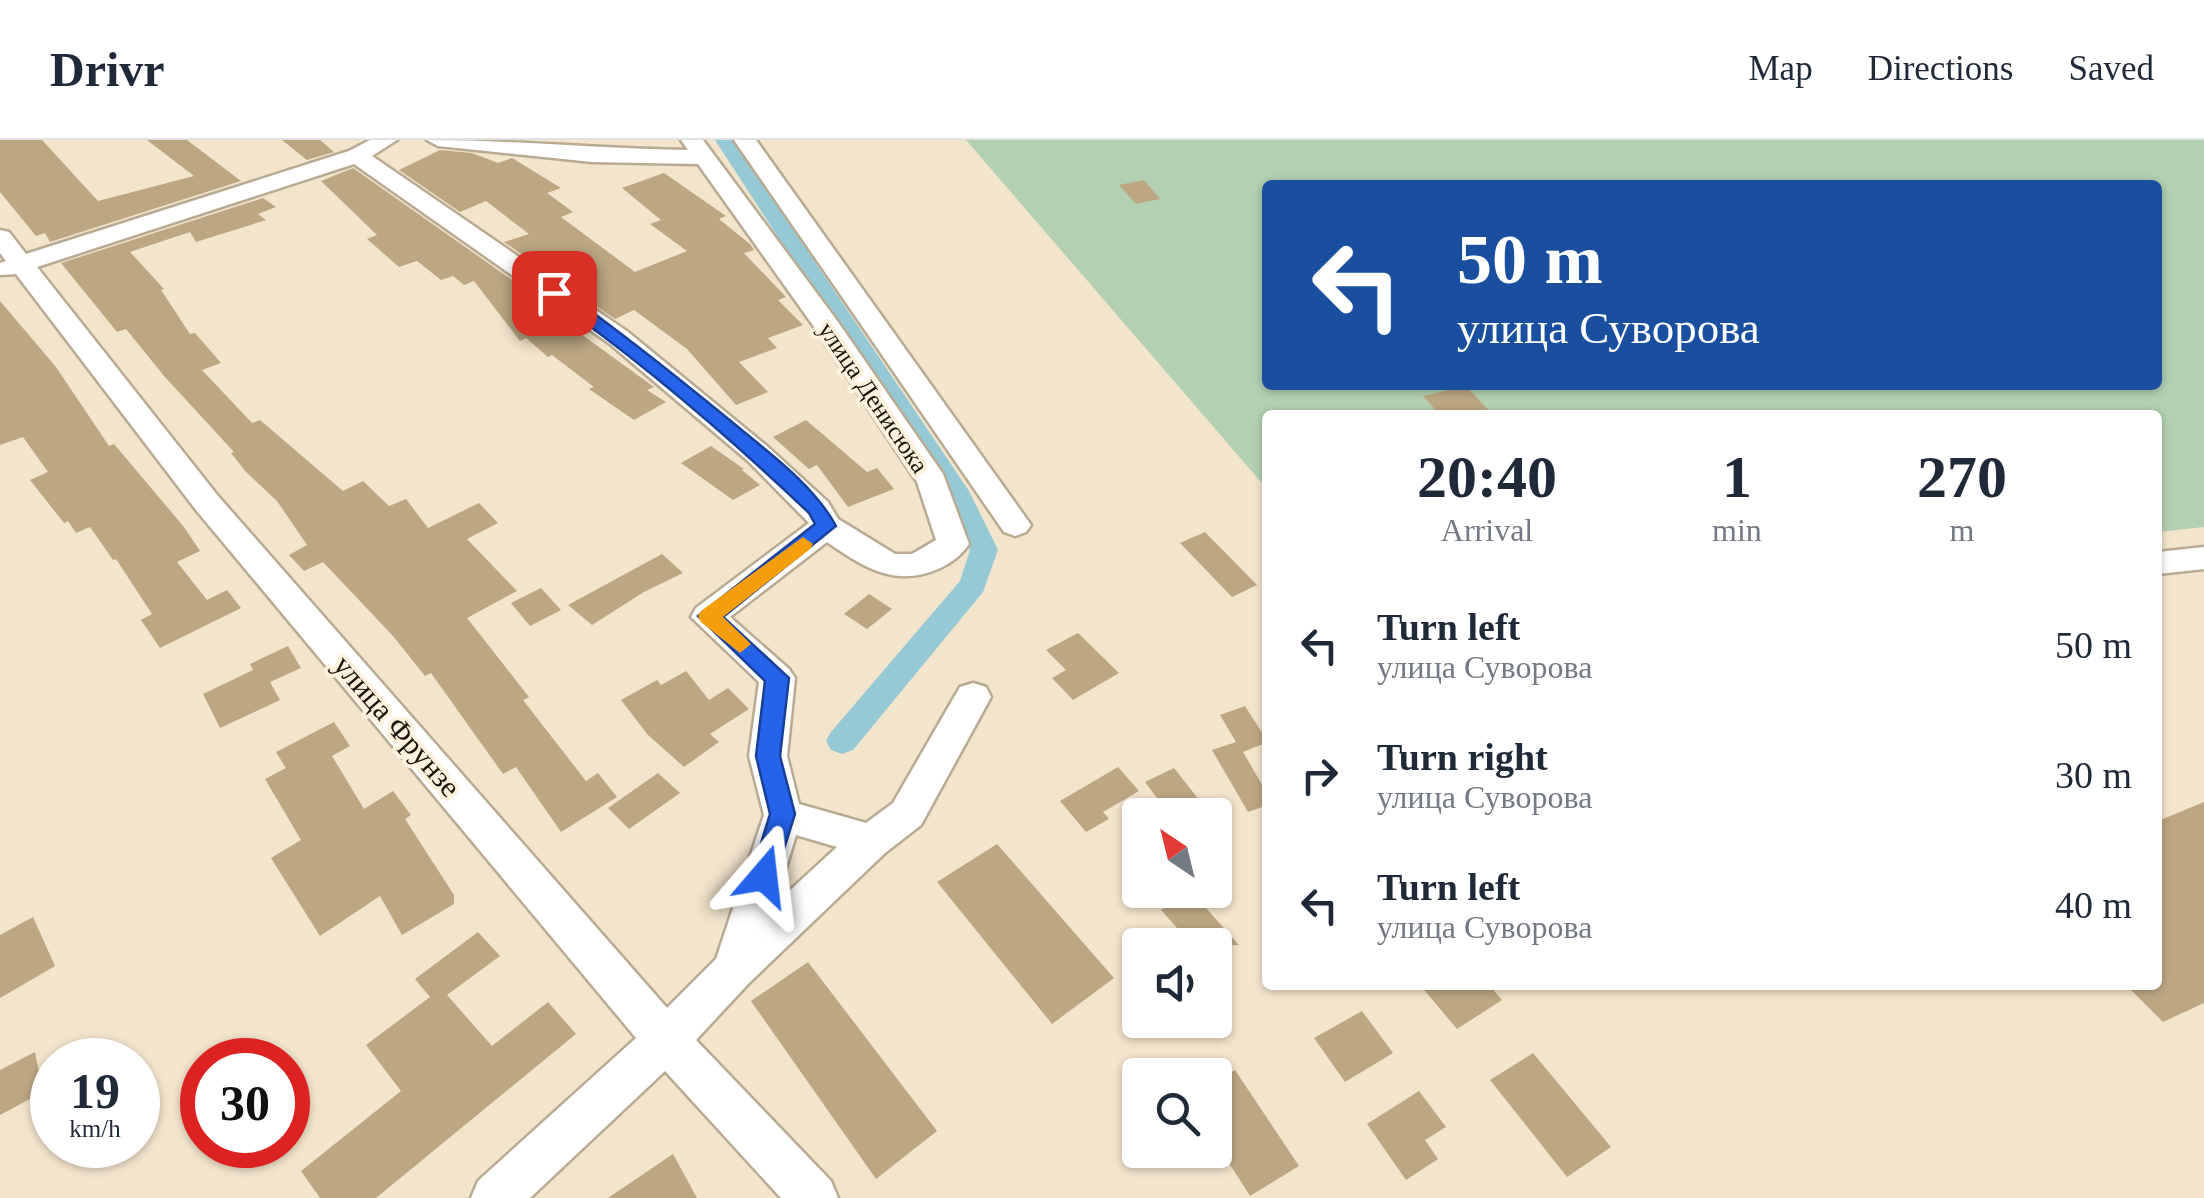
<!DOCTYPE html>
<html lang="en">
<head>
<meta charset="utf-8">
<style>
  body { margin:0; font-family:"Times New Roman",serif; background:#f6f6f7; color:#1f2937; height:100vh; display:flex; flex-direction:column; font-size:38px; white-space:nowrap }
  * { box-sizing:border-box; margin:0 }
  p { font-size:32px; color:#747a83 }
  .icon { flex:none; width:55px; height:55px; fill:none; stroke:currentColor; stroke-width:2; stroke-linecap:round; stroke-linejoin:round }
  .map { position:relative; flex:1; overflow:hidden }
  .side { position:absolute; left:1262px; top:270px; width:900px; height:580px; display:flex; flex-direction:column; background:#fff; border-radius:10px; box-shadow:0 2px 8px #0004 }
  .side>* { flex:none }
  .top-card { position:absolute; left:1262px; top:40px; width:900px; height:210px; border-radius:10px; box-shadow:0 2px 8px #0004; background:#1a4fa0; color:#fff; overflow:hidden }
  .needle { width:65px; rotate:325deg }
  .tools { position:absolute; left:1122px; top:658px; display:grid; gap:20px }
  .tools a { display:grid; place-items:center; width:110px; height:110px; border-radius:10px; background:#fff; box-shadow:0 2px 8px #0004; font-size:50px }
  .speed { position:absolute; left:30px; top:898px; display:flex; gap:20px; font-size:50px; font-weight:700; text-align:center }
  .speed>* { display:grid; place-content:center; width:130px; height:130px; border-radius:50%; background:#fff; box-shadow:0 2px 8px #0004; line-height:1 }
  .speed small { font-size:25px; font-weight:400 }
  .speed .limit { border:15px solid #d22; background:#fff; color:#111 }
  .pin { position:absolute; display:grid; place-items:center; width:85px; height:85px; color:#fff; margin:-42px; border-radius:20px; box-shadow:0 5px 15px #0006 }
  .me { position:absolute; width:110px; margin:-55px; rotate:17deg; stroke-linejoin:round; filter:drop-shadow(0 0 8px #0008) }
  .turn { display:flex; align-items:center; gap:35px; height:210px; padding:0 30px; font-size:45px }
  .turn .icon { width:130px; height:130px; stroke-width:2.5 }
  .turn b { display:block; font-size:70px; line-height:85px }
  .eta { display:flex; justify-content:space-evenly; align-items:center; height:170px; text-align:center }
  .eta b { font-size:60px; font-weight:700; line-height:70px }
  ul { padding:0; list-style:none }
  li { display:flex; align-items:center; gap:30px; height:130px; padding:0 30px }
  li div { flex:1 }
  li b { display:block; font-size:38px }
  li em { font-style:normal }
  header { display:flex; align-items:center; gap:60px; box-sizing:border-box; height:140px; padding:0 50px; background:#fff; border-bottom:2px solid #e0e1e3 }
  header strong { font-size:48px }
  nav { display:flex; gap:55px; margin-inline-start:auto; font-size:35px }
  .map>svg:first-child { display:block }
</style>
</head>
<body>
<header>
<strong>Drivr</strong>
<nav><a>Map</a><a>Directions</a><a>Saved</a></nav>
</header>
<div class="map">
<svg width="2204" height="1058" viewBox="0 0 2204 1058">
  <rect width="100%" height="100%" fill="#f3e4cc"/>
  <path fill="#b3d0b2" fill-rule="evenodd" d="M966 0H2204V387L2158 392V275H1268L1267 349ZM1268 45H2158V245H1268Z"/>
  <g fill="none" stroke-linecap="round" stroke-linejoin="round">
    <polygon fill="#95c9d5" fill-rule="evenodd" points="715,0 733,0 969,351 998,410 983,452 853,610 842,614 831,610 826,601 831,592 960,441 970,410 947,358"/>
  </g>
  <g fill="#bda783">
    <polygon points="0,0 42,0 98,61 194,36 147,0 187,0 241,41 50,102 45,93 36,96 0,52"/>
    <polygon points="282,0 320,0 334,12 307,20"/>
    <polygon points="440,10 472,13 498,23 512,18 561,48 547,53 573,72 561,77 635,132 687,111 650,84 661,80 622,48 664,33 726,76 719,79 750,104 754,110 744,113 786,157 778,160 803,185 768,198 777,208 739,222 768,252 736,265 687,209 634,170 615,179 504,102 529,94 486,61 460,72 399,30"/>
    <polygon points="353,28 586,192 581,194 654,247 647,250 666,262 634,280 589,249 594,247 552,215 548,217 526,198 520,201 474,141 464,145 453,136 441,140 417,121 399,127 367,99 377,95 321,41"/>
    <polygon points="1144,40 1160,59 1136,64 1119,45"/>
    <polygon points="263,58 276,67 258,74 266,80 196,102 190,92 130,112 164,149 161,150 190,194 195,193 221,223 202,230 252,283 260,280 343,351 363,341 389,366 406,359 428,388 479,363 498,383 467,399 517,451 467,478 529,557 523,560 586,641 598,633 617,657 561,692 516,627 503,634 431,533 425,536 393,496 323,422 304,431 289,415 307,405 277,361 246,332 231,313 234,312 164,236 126,189 117,192 61,123"/>
    <polygon points="0,161 56,227 109,306 114,304 184,387 200,411 177,422 207,460 227,450 241,468 160,508 141,480 152,474 116,419 113,420 90,387 76,393 68,381 64,383 30,340 48,332 23,297 0,305"/>
    <polygon points="1466,246 1493,275 1440,275 1423,256"/>
    <polygon points="806,280 867,332 877,328 894,349 848,367 817,325 809,329 773,297"/>
    <polygon points="711,306 744,329 742,330 760,345 733,360 681,323"/>
    <polygon points="1205,392 1257,445 1232,457 1180,403"/>
    <polygon points="662,414 683,433 644,452 592,485 568,465"/>
    <polygon points="541,448 561,470 530,486 511,463"/>
    <polygon points="869,454 892,469 867,489 844,474"/>
    <polygon points="1078,493 1119,533 1073,560 1052,538 1066,530 1046,510"/>
    <polygon points="288,506 301,528 270,542 280,560 220,588 203,554 253,530 250,524"/>
    <polygon points="686,531 709,560 728,548 749,569 710,594 719,602 684,627 648,595 621,560 657,540 661,545"/>
    <polygon points="1245,566 1268,602 1243,612 1268,655 1268,665 1248,672 1212,610 1236,602 1220,575"/>
    <polygon points="334,582 350,606 332,616 364,669 393,651 411,675 405,679 454,755 454,764 402,795 380,756 320,796 271,718 301,700 265,639 286,628 276,612"/>
    <polygon points="1118,627 1139,651 1103,672 1109,679 1086,692 1060,661"/>
    <polygon points="1174,628 1211,675 1170,675 1145,642"/>
    <polygon points="658,633 680,653 629,689 608,668"/>
    <polygon points="2204,662 2204,863 2163,882 2126,845 2158,845 2158,681"/>
    <polygon points="997,704 1114,838 1052,884 937,742"/>
    <polygon points="1190,750 1239,805 1192,805 1161,770"/>
    <polygon points="33,777 55,826 0,858 0,795"/>
    <polygon points="478,792 500,816 447,855 492,906 548,862 576,894 376,1058 320,1058 301,1031 401,951 366,905 430,857 415,839"/>
    <polygon points="808,822 937,991 876,1039 751,861"/>
    <polygon points="1420,845 1489,845 1502,860 1457,889"/>
    <polygon points="1362,871 1393,913 1345,942 1314,898"/>
    <polygon points="35,912 43,952 0,975 0,930"/>
    <polygon points="1533,913 1611,1007 1567,1037 1490,940"/>
    <polygon points="1235,930 1299,1026 1250,1056 1215,1001 1215,942"/>
    <polygon points="1419,951 1446,987 1425,1000 1438,1019 1406,1040 1367,984"/>
    <polygon points="673,1014 697,1058 608,1058"/>
  </g>
  <g fill="none" stroke-linecap="round" stroke-linejoin="round">
    <defs>
      <g id="minor">
        <path d="M370 0H397L372 16 628 192 768 307 828 362 838 379 895 414H912L936 400 917 342 817 191 698 24 592 22 438 6 427 0C514 0 601 9 688 10L681 0H703L838 182 943 334 969 404C962 415 950 424 938 429 894 448 862 426 827 402L730 477 789 529 795 538 787 616 799 664 866 683 893 663 960 547 973 543 986 547 991 557 921 685 885 713 748 844 696 900 831 1041 838 1058H781L665 931 530 1058H471L478 1041 636 898 196 370 16 134 0 135V123L6 121 0 113V90L9 92 26 114 349 11ZM354 24 610 204 748 321 809 383 696 468 691 477 759 542 749 616 764 675 716 819 667 868 218 356 37 127ZM796 695 837 707 775 764Z"/>
        <polygon points="734,0 756,0 1031,385 1026,392 1015,396 1004,392"/>
        <polygon points="2204,407 2204,429 2158,434 2158,412"/>
      </g>
    </defs>
    <use href="#minor" stroke="#b9ab93" stroke-width="5"/>
    <use href="#minor" fill="#fff" fill-rule="evenodd"/>
  </g>
  <path fill="#2563eb" stroke="#184099" stroke-width="2.5" d="M548 149H560C620 191 676 236 732 282 769 313 813 344 836 386L723 477 789 538 780 616 795 674 773 744 764 748 755 744 751 736 770 674 756 616 765 541 698 476 815 384 809 373C727 295 641 221 548 156Z"/>
  <polygon fill="#f59e0b" points="803,397 813,404 810,409 723,477 751,504 740,513 701,482 698,476 701,471"/>
  <g text-anchor="middle" stroke-width="8" stroke-linejoin="round" paint-order="stroke">
    <g font-size="25" fill="#19140c" stroke="#fef2de">
      <text transform="translate(874 257) rotate(56)" y="9">улица Денисюка</text>
    </g>
    <g font-size="30" fill="#19140c" stroke="#fef2de">
      <text transform="translate(397 586) rotate(49)" y="10">улица Фрунзе</text>
    </g>
  </g>
</svg>
<div class="tools">
<a><svg class="needle" viewBox="-14 -14 28 28"><path d="M0-13l5 13h-10z" fill="#e53935"/><path d="M0 13l5-13h-10z" fill="#747a83"/></svg></a>
<a><svg class="icon" aria-label="sound" viewBox="0 0 24 24"><path d="M4 9h4l5-4v14l-5-4H4zM17 9q2 3 0 6"/></svg></a>
<a><svg class="icon" aria-label="search" viewBox="0 0 24 24"><circle cx="10" cy="10" r="6"/><path d="M15 15l6 6"/></svg></a>
</div>
<div class="speed"><div>19<small>km/h</small></div><div class="limit">30</div></div>
<div class="pin" style="left:554px;top:153px;background:#d93025"><svg class="icon" aria-label="arrive" viewBox="0 0 24 24"><path d="M6 21V4h12l-3 4 3 4H6"/></svg></div>
<svg class="me" style="left:764px;top:736px" viewBox="-20 -20 40 40"><path d="M0-17L14 15 0 8-14 15z" fill="#2563eb" stroke="#fff" stroke-width="4"/></svg>
<div class="top-card">
<div class="turn"><svg class="icon" aria-label="left" viewBox="0 0 24 24"><path d="M17 20v-9H6M10 6l-5 5 5 5"/></svg><div><b>50 m</b>улица Суворова</div></div>
</div>
<section class="side">
<div class="eta">
<div><b>20:40</b><p>Arrival</p></div>
<div><b>1</b><p>min</p></div>
<div><b>270</b><p>m</p></div>
</div>
<ul>
<li><svg class="icon" aria-label="left" viewBox="0 0 24 24"><path d="M17 20v-9H6M10 6l-5 5 5 5"/></svg><div><b>Turn left</b><p>улица Суворова</p></div><em>50 m</em></li>
<li><svg class="icon" aria-label="right" viewBox="0 0 24 24"><path d="M7 20v-9h11M14 6l5 5-5 5"/></svg><div><b>Turn right</b><p>улица Суворова</p></div><em>30 m</em></li>
<li><svg class="icon" aria-label="left" viewBox="0 0 24 24"><path d="M17 20v-9H6M10 6l-5 5 5 5"/></svg><div><b>Turn left</b><p>улица Суворова</p></div><em>40 m</em></li>
</ul>
</section>
</div>
</body>
</html>
